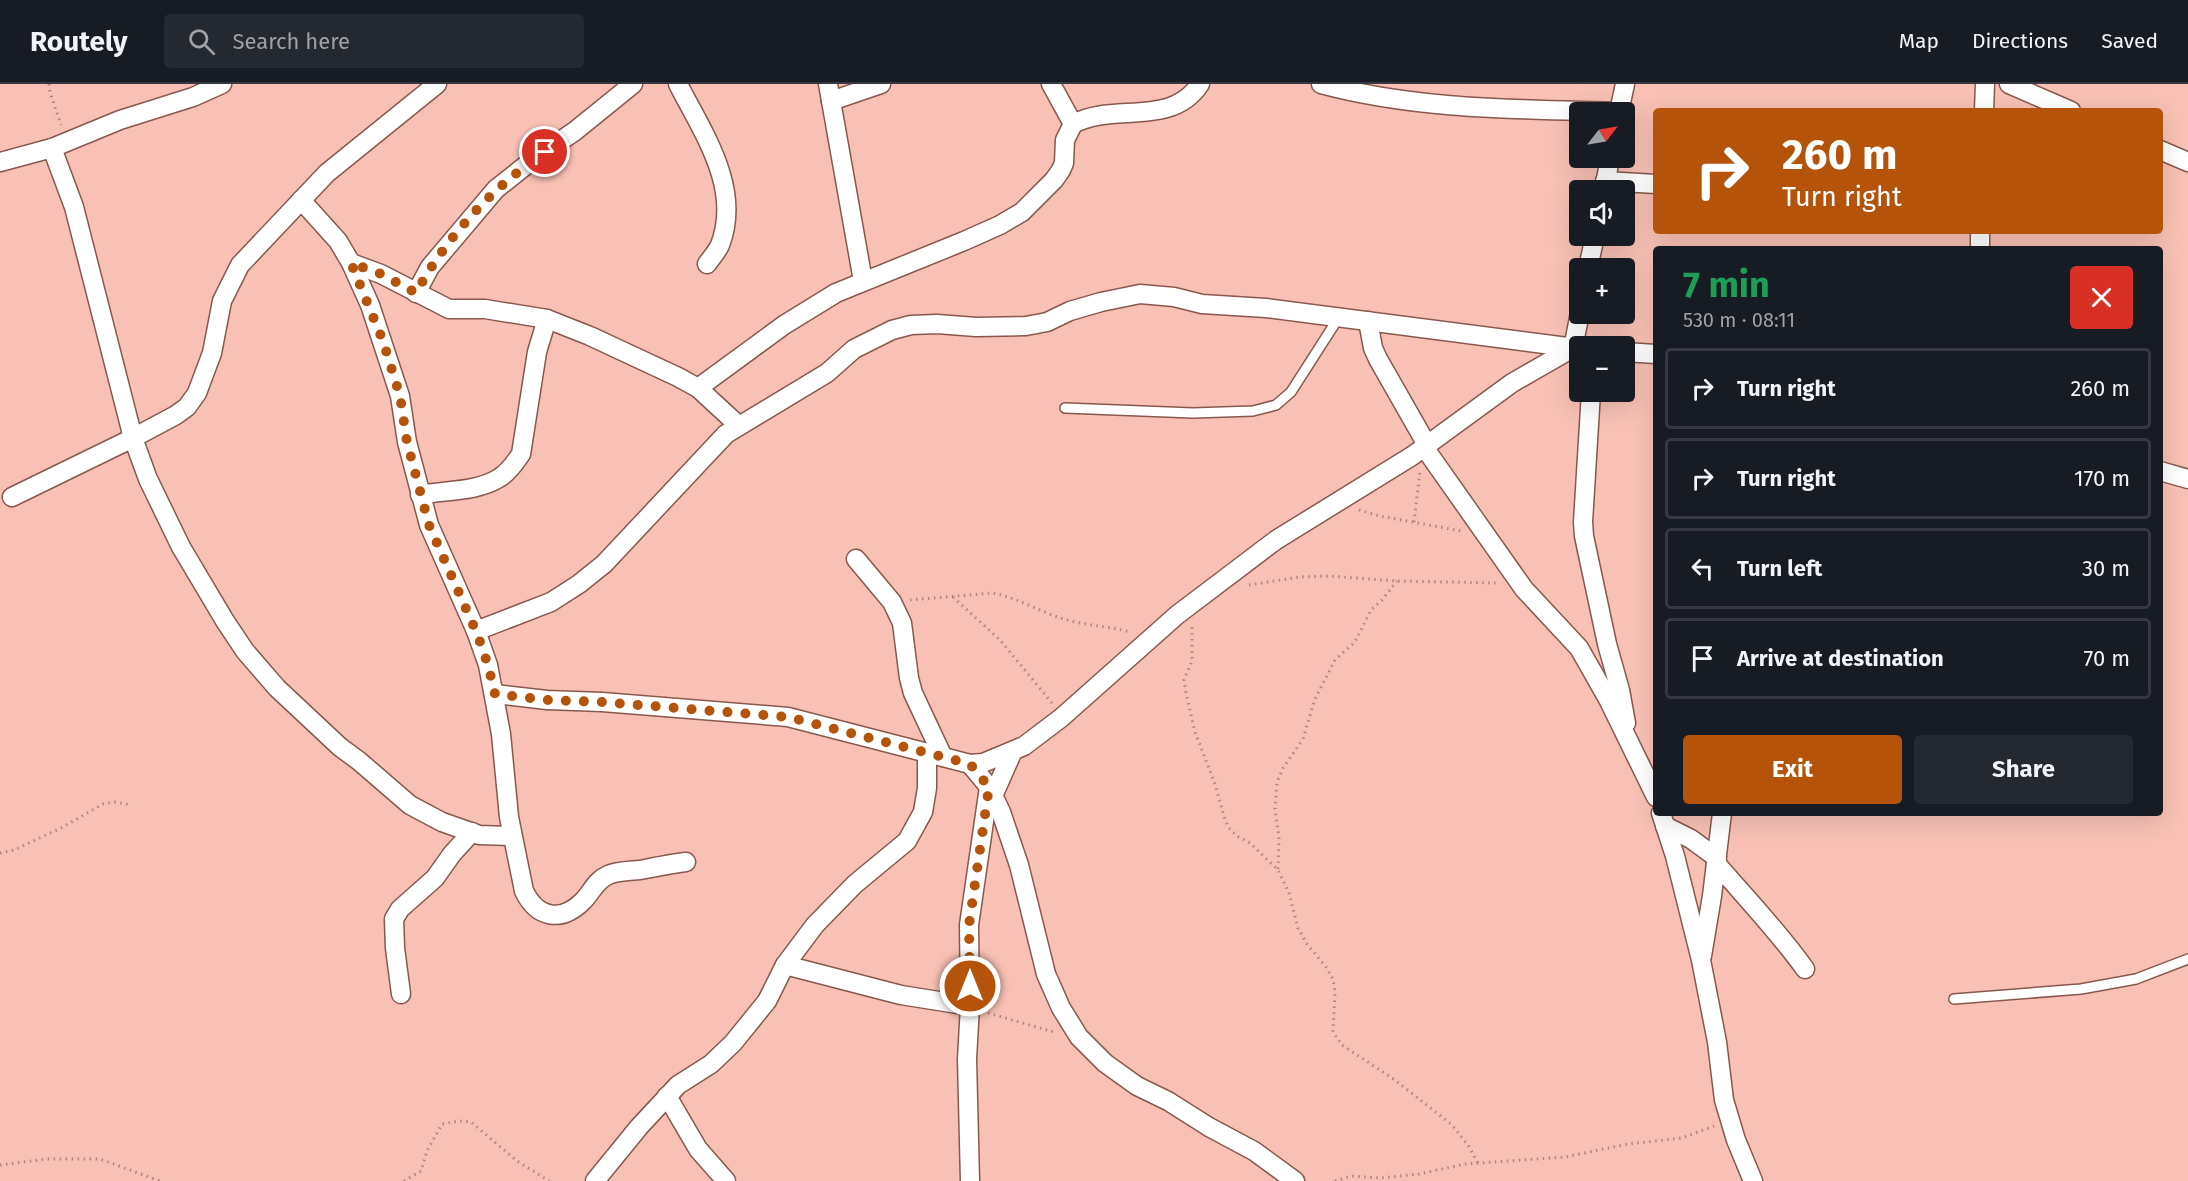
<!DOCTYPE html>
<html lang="en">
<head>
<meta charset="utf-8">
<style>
  body { margin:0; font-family:"Fira Sans",sans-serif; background:#242831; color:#f1f3f6; height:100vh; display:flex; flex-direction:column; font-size:22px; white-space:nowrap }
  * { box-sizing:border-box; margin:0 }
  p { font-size:20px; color:#9ea1a6 }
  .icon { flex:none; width:33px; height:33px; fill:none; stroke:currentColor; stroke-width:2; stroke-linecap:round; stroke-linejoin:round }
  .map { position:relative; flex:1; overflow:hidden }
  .details { position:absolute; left:1653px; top:162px; width:510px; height:570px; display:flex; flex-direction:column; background:#171b24; border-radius:6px; box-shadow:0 6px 24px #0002 }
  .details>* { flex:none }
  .guide { position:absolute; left:1653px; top:24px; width:510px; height:126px; border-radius:6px; box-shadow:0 6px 24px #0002; background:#b45309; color:#fff; overflow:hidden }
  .needle { width:39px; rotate:59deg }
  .controls { position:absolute; left:1569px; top:18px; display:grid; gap:12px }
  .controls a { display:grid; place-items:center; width:66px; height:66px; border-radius:6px; background:#171b24; box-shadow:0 6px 24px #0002; font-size:30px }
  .pin { position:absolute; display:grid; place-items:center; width:51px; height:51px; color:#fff; margin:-26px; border:3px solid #fff; border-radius:50%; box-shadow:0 2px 6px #0007 }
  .me { position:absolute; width:66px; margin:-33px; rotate:0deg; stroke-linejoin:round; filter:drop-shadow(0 0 4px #0008) }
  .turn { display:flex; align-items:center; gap:21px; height:126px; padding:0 30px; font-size:27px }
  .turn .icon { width:78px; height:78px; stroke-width:2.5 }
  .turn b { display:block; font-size:42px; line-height:51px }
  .round { display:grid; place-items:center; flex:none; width:63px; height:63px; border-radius:6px; background:#242831 }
  .headline { display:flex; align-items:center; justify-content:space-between; height:102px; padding:0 30px }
  h1 { font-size:36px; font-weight:700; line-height:45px; color:#1e9e55 }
  .button { display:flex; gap:12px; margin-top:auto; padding:12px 30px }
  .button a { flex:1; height:69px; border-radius:6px; background:#b45309; color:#fff; font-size:24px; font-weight:700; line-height:69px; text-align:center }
  .button a+a { background:#242831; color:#f1f3f6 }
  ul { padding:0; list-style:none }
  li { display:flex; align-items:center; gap:18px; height:81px; margin:0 12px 9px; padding:0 18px; border:3px solid #363941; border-radius:6px }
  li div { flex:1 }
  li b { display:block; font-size:22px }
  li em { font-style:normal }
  header { display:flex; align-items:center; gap:36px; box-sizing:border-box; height:84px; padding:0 30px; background:#171b24; border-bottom:2px solid #363941 }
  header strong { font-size:28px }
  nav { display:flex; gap:33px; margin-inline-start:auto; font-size:21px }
  .search { width:420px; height:54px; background:#242831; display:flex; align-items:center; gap:15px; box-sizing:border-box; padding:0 21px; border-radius:6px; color:#9ea1a6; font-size:22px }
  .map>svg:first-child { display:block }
</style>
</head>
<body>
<header>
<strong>Routely</strong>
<div class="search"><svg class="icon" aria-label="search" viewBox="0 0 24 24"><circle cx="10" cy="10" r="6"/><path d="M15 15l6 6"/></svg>Search here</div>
<nav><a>Map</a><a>Directions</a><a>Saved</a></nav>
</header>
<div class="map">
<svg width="2188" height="1097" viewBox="0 0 2188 1097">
  <rect width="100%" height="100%" fill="#f9c1b5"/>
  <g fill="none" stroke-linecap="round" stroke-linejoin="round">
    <defs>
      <g id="service">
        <polyline points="1065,324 1193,329 1253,327 1276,321 1291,308 1339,233"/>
        <polyline points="1954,915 2081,905 2136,895 2188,875"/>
      </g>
      <g id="minor">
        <path d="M678 0C703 49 742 104 720 161 717 168 711 174 707 180"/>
        <polyline points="828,0 863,197"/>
        <polyline points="1051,0 1073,40"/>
        <path d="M1321 0C1418 26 1519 25 1620 28"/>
        <polyline points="2009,0 2071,27"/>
        <polyline points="831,17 881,0"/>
        <polyline points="1984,27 1985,0"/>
        <polyline points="1619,28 1625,0"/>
        <polyline points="52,64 74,123 133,354 148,395 181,463 225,537 245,567 277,604 340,663 359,677 410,721 442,738 479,751 512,752"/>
        <polyline points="2160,66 2188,78"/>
        <polyline points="0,78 52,64 120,36 193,13 222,0"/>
        <polyline points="1605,97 1656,100"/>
        <polyline points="1604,106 1610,74"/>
        <path d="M301 116 338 157 351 179 370 221 400 312 407 358 429 441 476 547 488 581 501 650 509 733 524 807C537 834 561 839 583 817 592 808 595 797 608 791 617 787 630 787 640 786 655 783 670 780 686 778"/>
        <polyline points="1980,165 1980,147"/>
        <polyline points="351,179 381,190 449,225 485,225 547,235 590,252 678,293 698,304 738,341"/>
        <polyline points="1588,184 1595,152"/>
        <polyline points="416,209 430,183 496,105 530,78 575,47 633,0"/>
        <polyline points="1368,237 1373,264 1378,275 1427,361"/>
        <polyline points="1624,268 1656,270"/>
        <path d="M698 304 784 241 836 209 964 157 1000 141 1022 128 1054 96 1061 86 1064 79 1065 56 1073 40C1113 18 1171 44 1200 0"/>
        <polyline points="1591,308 1583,438 1584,452 1607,560 1620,606 1626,639"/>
        <polyline points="1424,363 1524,505 1579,564 1608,615 1656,713"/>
        <polyline points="2160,387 2188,395"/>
        <path d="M420 411C445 406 477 408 499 394 508 389 515 379 521 370L537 268 547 235"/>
        <polyline points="12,413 133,354 176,331 187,323 197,309 212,269 222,217 240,181 327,89 437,0"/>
        <polyline points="856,475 892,518 902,539 909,594 913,609 943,673"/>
        <polyline points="476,547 551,518 579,500 604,480 726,350 827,289 854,265 892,246 911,241 937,240 976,243 1026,242 1047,238 1070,227 1101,218 1140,210 1174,213 1202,220 1266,224 1575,264"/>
        <polyline points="495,610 547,616 602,618 788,633 970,680 983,679 1024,662 1061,634 1177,531 1276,456 1412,372 1512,299 1573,264 1580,229"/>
        <polyline points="970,680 989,703 1001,728 1019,781 1046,890 1061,924 1079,953 1105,979 1137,1002 1168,1017 1209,1043 1254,1067 1295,1097"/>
        <polyline points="993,712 1013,667"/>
        <polyline points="1661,729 1675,772 1701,876 1717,958 1724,1016 1736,1056 1753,1097"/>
        <polyline points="1665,742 1691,755 1717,774"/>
        <path d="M1716 779C1746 814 1778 847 1805 885"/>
        <polyline points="1702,872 1712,812 1722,729"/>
        <polyline points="785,881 901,911 970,922"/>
        <polyline points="401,910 395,864 394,835 400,825 435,794 452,770 472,748"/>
        <polyline points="667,1012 698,1065 726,1097"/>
        <polyline points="595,1097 639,1043 678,1001 711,980 733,959 767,917 785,881 815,841 855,800 907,757 923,728 927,704 927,669"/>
        <polyline points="970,1097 967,975 970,922 969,841 989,703"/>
      </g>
    </defs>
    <use href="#service" stroke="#88584d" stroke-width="12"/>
    <use href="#minor" stroke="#88584d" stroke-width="21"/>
    <g stroke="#b0857c" stroke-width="3" stroke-dasharray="1.5 4.5" stroke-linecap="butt">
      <polyline points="49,0 50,8 61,41"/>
      <polyline points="1359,426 1380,432 1461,447"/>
      <polyline points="1414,438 1420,388"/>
      <polyline points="1249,501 1300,493 1329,492 1397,497 1499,499"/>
      <polyline points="953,513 1000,556 1052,619"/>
      <path d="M910 516 992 509C1021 514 1046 532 1075 538 1094 542 1112 543 1130 548"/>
      <polyline points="1192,543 1192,577 1184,596 1186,609 1195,648 1215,700 1225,736 1229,744 1237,752 1250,759 1278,786 1289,809 1298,844 1307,860 1326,883 1333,895 1335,908 1333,948 1342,961 1395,996 1452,1041 1468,1061 1478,1079"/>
      <polyline points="0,769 14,766 61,744 103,720 115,718 131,721"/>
      <polyline points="1278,785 1279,753 1275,725 1277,698 1283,684 1303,655 1315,615 1335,576 1355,558 1371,526 1382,516 1397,497"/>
      <polyline points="988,929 1054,948"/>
      <polyline points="0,1081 47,1075 100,1075 160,1097"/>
      <polyline points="404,1097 421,1087 427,1067 442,1040 459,1037 471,1038 517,1077 549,1097"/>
      <polyline points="1335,1097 1351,1092 1381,1094 1419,1090 1465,1080 1565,1073 1628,1060 1682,1054 1714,1042"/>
    </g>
    <use href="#service" stroke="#fff" stroke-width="9"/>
    <use href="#minor" stroke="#fff" stroke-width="18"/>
  </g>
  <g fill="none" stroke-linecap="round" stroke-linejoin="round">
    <path stroke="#b45309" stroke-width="10" stroke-dasharray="0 18" d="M545 68C492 104 447 152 416 209L381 190 351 179 383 257 400 312 407 358 429 441 478 552 488 581 495 610 547 616 602 618 788 633 970 680 989 703 969 841 970 902"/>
  </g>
</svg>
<div class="controls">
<a><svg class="needle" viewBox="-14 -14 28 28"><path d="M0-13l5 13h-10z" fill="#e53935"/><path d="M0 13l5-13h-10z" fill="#9ea1a6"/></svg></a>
<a><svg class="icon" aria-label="sound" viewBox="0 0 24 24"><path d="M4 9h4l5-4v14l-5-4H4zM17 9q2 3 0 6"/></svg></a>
<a>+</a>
<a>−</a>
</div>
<div class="pin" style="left:545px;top:68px;background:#d93025"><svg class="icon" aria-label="arrive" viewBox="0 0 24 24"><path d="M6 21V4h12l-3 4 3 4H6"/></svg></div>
<svg class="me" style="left:970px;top:902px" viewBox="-20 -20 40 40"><circle r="17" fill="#b45309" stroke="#fff" stroke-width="3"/><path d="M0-11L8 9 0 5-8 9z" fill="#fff"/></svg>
<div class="guide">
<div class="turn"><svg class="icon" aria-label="right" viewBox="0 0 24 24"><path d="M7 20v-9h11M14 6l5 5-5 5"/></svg><div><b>260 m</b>Turn right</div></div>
</div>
<section class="details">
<div class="headline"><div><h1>7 min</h1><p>530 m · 08:11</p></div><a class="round" style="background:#d93025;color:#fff"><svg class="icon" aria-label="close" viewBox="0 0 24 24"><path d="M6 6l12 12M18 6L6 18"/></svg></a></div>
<ul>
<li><svg class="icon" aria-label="right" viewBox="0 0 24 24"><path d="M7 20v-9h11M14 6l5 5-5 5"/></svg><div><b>Turn right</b></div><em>260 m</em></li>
<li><svg class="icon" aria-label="right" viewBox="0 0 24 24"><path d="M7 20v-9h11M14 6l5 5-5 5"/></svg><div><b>Turn right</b></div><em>170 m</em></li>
<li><svg class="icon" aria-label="left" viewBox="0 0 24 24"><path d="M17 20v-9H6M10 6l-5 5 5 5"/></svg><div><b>Turn left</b></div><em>30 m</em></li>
<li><svg class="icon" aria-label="arrive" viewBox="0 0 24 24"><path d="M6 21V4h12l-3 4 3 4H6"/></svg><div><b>Arrive at destination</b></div><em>70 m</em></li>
</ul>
<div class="button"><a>Exit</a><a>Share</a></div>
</section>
</div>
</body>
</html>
